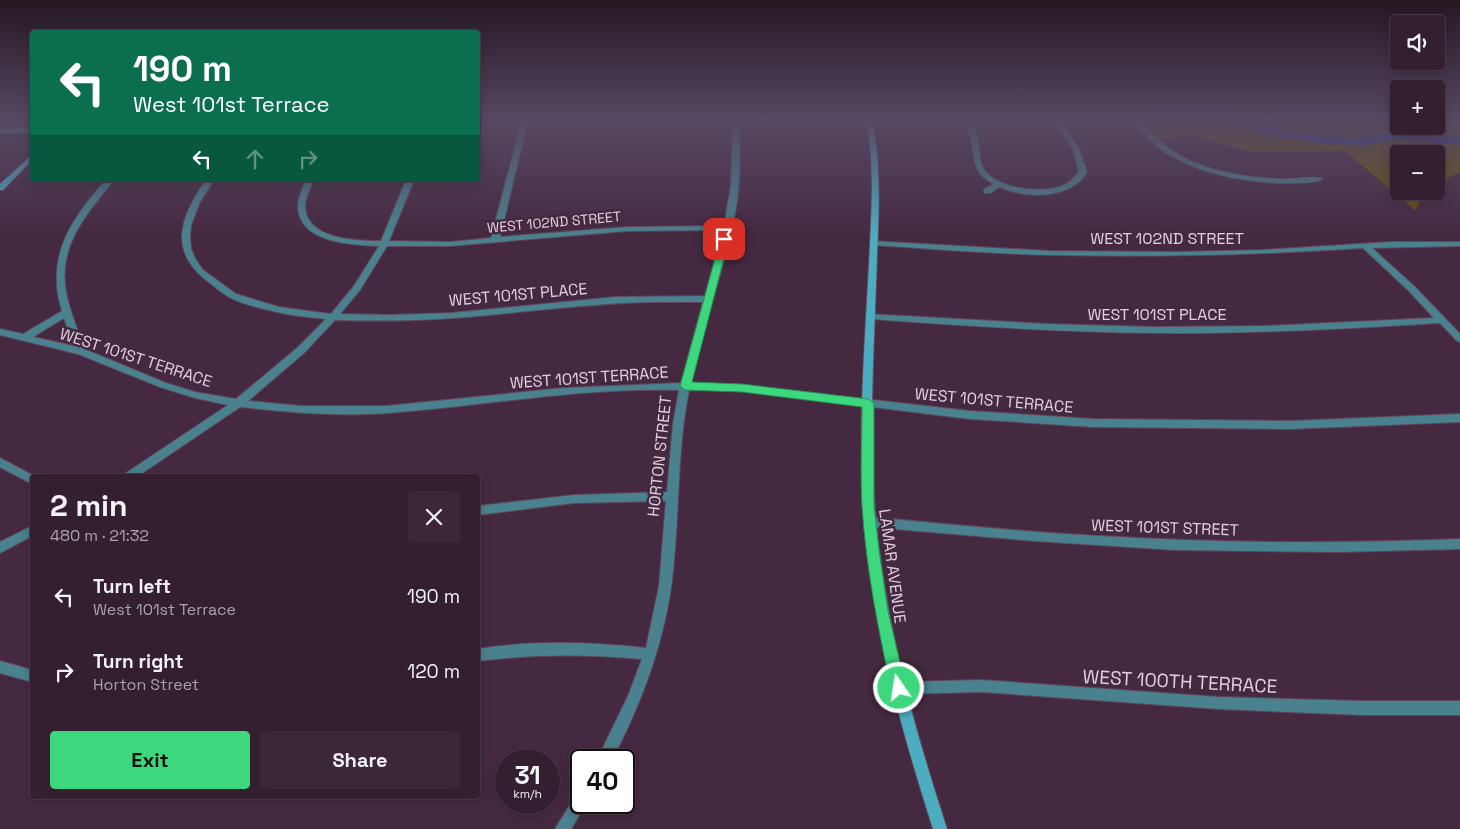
<!DOCTYPE html>
<html lang="en">
<head>
<meta charset="utf-8">
<style>
  body { margin:0; font-family:"Space Grotesk",sans-serif; background:#3c2738; color:#f1f3f6; height:100vh; display:flex; flex-direction:column; font-size:19px; white-space:nowrap }
  * { box-sizing:border-box; margin:0 }
  p { font-size:16px; color:#a9a2ab }
  .icon { flex:none; width:28px; height:28px; fill:none; stroke:currentColor; stroke-width:2; stroke-linecap:round; stroke-linejoin:round }
  .map { position:relative; flex:1; overflow:hidden }
  .panel { position:absolute; left:30px; top:474px; width:450px; height:325px; display:flex; flex-direction:column; background:#341f30; border-radius:5px; box-shadow:0 2px 12px #0003,0 0 0 1px #4e3d4c }
  .panel>* { flex:none }
  .banner { position:absolute; left:30px; top:30px; width:450px; height:152px; border-radius:5px; box-shadow:0 2px 12px #0003,0 0 0 1px #4e3d4c; background:#0b6e4f; color:#fff; overflow:hidden }
  .fabs { position:absolute; left:1390px; top:15px; display:grid; gap:10px }
  .fabs a { display:grid; place-items:center; width:55px; height:55px; border-radius:5px; background:#341f30; box-shadow:0 2px 12px #0003,0 0 0 1px #4e3d4c; font-size:25px }
  .speed { position:absolute; left:495px; top:749px; display:flex; gap:10px; font-size:25px; font-weight:700; text-align:center }
  .speed>* { display:grid; place-content:center; width:65px; height:65px; border-radius:50%; background:#341f30; box-shadow:0 2px 12px #0003,0 0 0 1px #4e3d4c; line-height:1 }
  .speed small { font-size:12px; font-weight:400 }
  .speed .limit { border:2px solid #111; border-radius:8px; background:#fff; color:#111 }
  .pin { position:absolute; display:grid; place-items:center; width:42px; height:42px; color:#fff; margin:-21px; border-radius:10px; box-shadow:0 2px 8px #0006 }
  .me { position:absolute; width:55px; margin:-28px; rotate:347deg; stroke-linejoin:round; filter:drop-shadow(0 0 4px #0008) }
  .turn { display:flex; align-items:center; gap:18px; height:105px; padding:0 20px; font-size:22px }
  .turn .icon { width:65px; height:65px; stroke-width:2.5 }
  .turn b { display:block; font-size:35px; line-height:42px }
  .lanes { display:flex; align-items:center; height:48px; padding:0 20px; background:#0003; justify-content:center; gap:25px; direction:ltr }
  .lanes .off { opacity:.35 }
  .round { display:grid; place-items:center; flex:none; width:52px; height:52px; border-radius:5px; background:#3c2738 }
  .overview { display:flex; align-items:center; justify-content:space-between; height:85px; padding:0 20px }
  h1 { font-size:30px; font-weight:700; line-height:38px }
  .cta { display:flex; gap:10px; margin-top:auto; padding:10px 20px }
  .cta a { flex:1; height:58px; border-radius:5px; background:#3dd77e; color:#111; font-size:20px; font-weight:700; line-height:58px; text-align:center }
  .cta a+a { background:#3c2738; color:#f1f3f6 }
  ul { padding:0; list-style:none }
  li { display:flex; align-items:center; gap:15px; height:75px; padding:0 20px }
  li div { flex:1 }
  li b { display:block; font-size:19px }
  li em { font-style:normal }
  .map>svg:first-child { display:block }
</style>
</head>
<body>
<div class="map">
<svg width="1460" height="829" viewBox="0 0 1460 829">
  <rect width="100%" height="100%" fill="#452940"/>
  <polygon fill="#695508" points="1140,120 1399,120 1399,126 1436,126 1436,120 1460,120 1460,172 1436,184 1436,154 1399,154 1399,191 1426,191 1415,210 1345,151 1250,152 1194,135 1158,139"/>
  <g fill="none" stroke-linecap="round" stroke-linejoin="round">
    <polygon fill="#343f94" fill-rule="evenodd" points="1234,120 1252,120 1289,131 1325,136 1360,137 1399,132 1460,137 1460,145 1399,140 1360,145 1325,144 1272,135 1236,123"/>
    <defs>
      <g id="street">
        <path d="M522 120H528L500 237 627 227 724 226 731 185 733 120H739C740 150 741 179 736 208 725 268 703 324 691 383L742 385 970 411 1094 419 1290 421 1460 414V422L1290 429 1094 427 970 419 742 391 689 390C676 455 680 522 671 588 662 649 640 706 612 760H597L628 696 642 659C587 654 533 654 478 661V649C533 640 590 642 646 648L659 586 666 501 574 503 478 515V506L574 495 667 492 673 424 679 390C582 387 485 406 388 413 338 417 289 412 240 407L138 476H125L126 473 228 405 195 398 160 387 78 354 0 335V329L23 334 62 311C45 257 71 219 106 180H114C84 217 54 250 68 301 72 317 79 333 84 349L166 383 195 392 236 399 297 348 326 319C310 317 292 316 277 312 263 309 241 304 229 297 222 293 216 288 210 283 167 252 180 217 206 180H214L200 202 191 225 190 237 191 249 196 260 203 270 236 294 279 307 331 314 354 286 379 246C353 245 298 243 298 206 298 197 303 188 306 180H314C310 188 305 197 305 206 306 240 357 241 381 241L406 180H414L389 241 450 242 491 238ZM723 230 705 296 615 297 451 313 391 315 340 314 360 290 387 246H450L627 231ZM655 302H703L681 383 563 388 386 406H302L248 401 304 353 335 320C375 321 414 321 454 318 521 313 588 303 655 302ZM64 318 74 346 33 337Z"/>
        <path d="M964 120H970C973 127 977 134 978 142 980 151 979 160 983 168 995 189 1042 194 1062 186 1069 183 1074 178 1079 172L1073 149 1054 120H1060L1079 149 1087 172C1084 176 1081 181 1076 184 1056 199 1022 197 1000 187L990 193H984V189L994 184C974 174 975 163 972 143 970 135 967 128 964 120Z"/>
        <path d="M1134 120H1141C1150 132 1161 144 1174 152 1206 172 1249 178 1285 179 1294 179 1317 175 1323 179 1316 183 1305 183 1297 183 1256 184 1209 177 1173 157 1157 149 1145 134 1134 120Z"/>
        <path d="M871 241 1050 251 1178 252 1262 250 1391 242H1460V246L1372 248 1415 287 1460 334V342L1457 341 1440 323C1345 329 1250 334 1155 333 1060 332 966 326 871 319L867 316 868 314 1048 324 1155 327 1263 326 1434 318 1409 291 1363 248C1259 255 1156 257 1052 255 993 254 933 249 874 245L870 243Z"/>
        <polygon points="0,458 34,476 32,476 32,484 0,467"/>
        <path d="M870 517C947 524 1023 532 1100 536 1220 543 1340 544 1460 539V549L1338 552 1175 550 1035 541 870 527 866 525 864 522 866 519Z"/>
        <polygon points="32,526 32,536 0,553 0,542"/>
        <polygon points="0,661 32,670 32,682 0,673"/>
        <polygon points="982,680 1219,697 1363,701 1460,701 1460,715 1363,715 1219,709 982,692 899,694 894,692 892,688 894,684 899,682"/>
        <polygon points="581,793 581,802 587,802 571,829 555,829 576,795"/>
      </g>
      <g id="secondary">
        <path d="M866 120H872C881 165 879 210 877 256 875 321 871 387 872 452 874 582 907 706 947 829H933C899 722 869 614 863 501 857 397 870 292 872 188L871 154Z"/>
        <polygon points="32,128 32,132 0,133 0,129"/>
        <polygon points="32,155 32,160 3,190 0,190 0,184"/>
      </g>
    </defs>
    <use href="#street" stroke="#61475c" stroke-width="2"/>
    <use href="#secondary" stroke="#61475c" stroke-width="2"/>
    <use href="#street" fill="#49828e" fill-rule="evenodd"/>
    <use href="#secondary" fill="#4cadc1" fill-rule="evenodd"/>
  </g>
  <linearGradient id="sky" x2="0" y2="1"><stop stop-color="#261723"/><stop offset="0.51" stop-color="#564964"/><stop offset="1" stop-color="#564964" stop-opacity="0"/></linearGradient>
  <rect width="1460" height="236" fill="url(#sky)"/>
  <path fill="#3dd77e" stroke="#288c52" d="M721 237H728L729 239 692 382 742 384 868 399 874 403V505L879 550 888 611 906 688 904 693 899 695 893 693 891 688C878 628 866 568 862 506 860 473 862 440 862 407L742 392 685 390 680 386Z"/>
  <g text-anchor="middle" stroke-width="5" stroke-linejoin="round" paint-order="stroke">
    <g font-size="14" fill="#e2cfde" stroke="#452940">
      <text transform="translate(554 222) rotate(-5)" y="5">WEST 102ND STREET</text>
    </g>
    <g font-size="16" fill="#e2cfde" stroke="#452940">
      <text x="1167" y="244">WEST 102ND STREET</text>
      <text transform="translate(518 294) rotate(-5)" y="6">WEST 101ST PLACE</text>
      <text x="1157" y="320">WEST 101ST PLACE</text>
      <text transform="translate(136 357) rotate(18)" y="6">WEST 101ST TERRACE</text>
      <text transform="translate(589 377) rotate(-4)" y="6">WEST 101ST TERRACE</text>
      <text transform="translate(994 400) rotate(5)" y="6">WEST 101ST TERRACE</text>
      <text transform="translate(659 456) rotate(-84)" y="6">HORTON STREET</text>
      <text transform="translate(1165 527) rotate(2)" y="6">WEST 101ST STREET</text>
      <text transform="translate(893 566) rotate(82)" y="6">LAMAR AVENUE</text>
    </g>
    <g font-size="19" fill="#e2cfde" stroke="#452940">
      <text transform="translate(1180 681) rotate(3)" y="7">WEST 100TH TERRACE</text>
    </g>
  </g>
</svg>
<div class="fabs">
<a><svg class="icon" aria-label="sound" viewBox="0 0 24 24"><path d="M4 9h4l5-4v14l-5-4H4zM17 9q2 3 0 6"/></svg></a>
<a>+</a>
<a>−</a>
</div>
<div class="speed"><div>31<small>km/h</small></div><div class="limit">40</div></div>
<div class="pin" style="left:724px;top:239px;background:#d93025"><svg class="icon" aria-label="arrive" viewBox="0 0 24 24"><path d="M6 21V4h12l-3 4 3 4H6"/></svg></div>
<svg class="me" style="left:899px;top:688px" viewBox="-20 -20 40 40"><circle r="17" fill="#3dd77e" stroke="#fff" stroke-width="3"/><path d="M0-11L8 9 0 5-8 9z" fill="#fff"/></svg>
<div class="banner">
<div class="turn"><svg class="icon" aria-label="left" viewBox="0 0 24 24"><path d="M17 20v-9H6M10 6l-5 5 5 5"/></svg><div><b>190 m</b>West 101st Terrace</div></div>
<div class="lanes"><svg class="icon" aria-label="left" viewBox="0 0 24 24"><path d="M17 20v-9H6M10 6l-5 5 5 5"/></svg><svg class="icon off" aria-label="ahead" viewBox="0 0 24 24"><path d="M12 20V5M6 11l6-6 6 6"/></svg><svg class="icon off" aria-label="right" viewBox="0 0 24 24"><path d="M7 20v-9h11M14 6l5 5-5 5"/></svg></div>
</div>
<section class="panel">
<div class="overview"><div><h1>2 min</h1><p>480 m · 21:32</p></div><a class="round"><svg class="icon" aria-label="close" viewBox="0 0 24 24"><path d="M6 6l12 12M18 6L6 18"/></svg></a></div>
<ul>
<li><svg class="icon" aria-label="left" viewBox="0 0 24 24"><path d="M17 20v-9H6M10 6l-5 5 5 5"/></svg><div><b>Turn left</b><p>West 101st Terrace</p></div><em>190 m</em></li>
<li><svg class="icon" aria-label="right" viewBox="0 0 24 24"><path d="M7 20v-9h11M14 6l5 5-5 5"/></svg><div><b>Turn right</b><p>Horton Street</p></div><em>120 m</em></li>
</ul>
<div class="cta"><a>Exit</a><a>Share</a></div>
</section>
</div>
</body>
</html>
